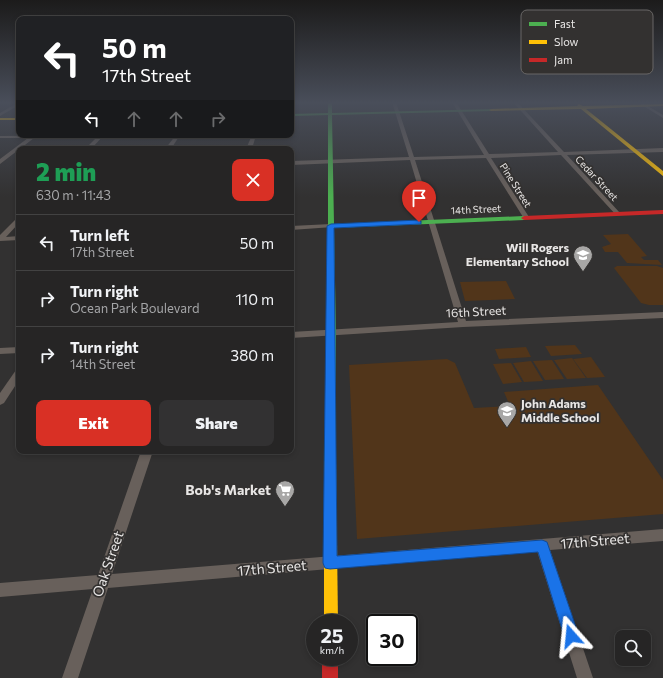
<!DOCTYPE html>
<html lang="en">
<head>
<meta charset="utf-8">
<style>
  body { margin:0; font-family:Commissioner,sans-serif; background:#323132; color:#f1f3f6; height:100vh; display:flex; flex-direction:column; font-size:15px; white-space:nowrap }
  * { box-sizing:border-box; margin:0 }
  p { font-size:13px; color:#a4a5a7 }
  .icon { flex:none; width:22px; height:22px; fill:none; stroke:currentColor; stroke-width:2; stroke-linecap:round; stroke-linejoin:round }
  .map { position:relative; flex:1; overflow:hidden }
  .sheet { position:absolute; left:16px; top:146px; width:278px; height:308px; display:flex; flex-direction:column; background:#262525; border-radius:8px; box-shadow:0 2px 6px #0003,0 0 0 1px #424242 }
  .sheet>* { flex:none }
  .hud { position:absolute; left:16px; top:16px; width:278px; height:122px; border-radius:8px; box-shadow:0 2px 6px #0003,0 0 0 1px #424242; background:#202124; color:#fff; overflow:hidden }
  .buttons { position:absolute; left:615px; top:630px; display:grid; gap:8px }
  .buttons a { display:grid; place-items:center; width:36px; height:36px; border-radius:8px; background:#262525; box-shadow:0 2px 6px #0003,0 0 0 1px #424242; font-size:20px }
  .speed { position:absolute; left:306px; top:614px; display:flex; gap:8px; font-size:20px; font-weight:700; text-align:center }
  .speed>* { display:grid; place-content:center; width:52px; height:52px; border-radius:50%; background:#262525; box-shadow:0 2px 6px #0003,0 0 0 1px #424242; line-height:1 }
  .speed small { font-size:10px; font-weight:400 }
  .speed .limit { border:2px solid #111; border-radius:6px; background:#fff; color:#111 }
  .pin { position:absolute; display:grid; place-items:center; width:34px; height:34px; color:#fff; margin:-41px -17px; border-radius:50% 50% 50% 0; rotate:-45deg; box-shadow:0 0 4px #0007 }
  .pin .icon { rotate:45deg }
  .me { position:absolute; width:44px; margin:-22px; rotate:342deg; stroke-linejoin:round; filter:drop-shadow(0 0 3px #0008) }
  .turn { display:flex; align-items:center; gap:14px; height:84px; padding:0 20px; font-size:18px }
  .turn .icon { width:52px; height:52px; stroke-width:2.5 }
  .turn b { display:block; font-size:28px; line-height:34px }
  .lanes { display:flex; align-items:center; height:38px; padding:0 20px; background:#0003; justify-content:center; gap:20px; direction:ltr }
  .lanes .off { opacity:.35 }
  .round { display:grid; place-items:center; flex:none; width:42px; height:42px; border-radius:8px; background:#323132 }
  .headline { display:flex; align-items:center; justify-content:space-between; height:68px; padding:0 20px }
  h1 { font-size:24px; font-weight:800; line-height:30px; color:#1e9e55 }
  .cta { display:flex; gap:8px; margin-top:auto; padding:8px 20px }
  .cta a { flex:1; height:46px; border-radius:8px; background:#d93025; color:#fff; font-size:16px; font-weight:800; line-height:46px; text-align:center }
  .cta a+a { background:#323132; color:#f1f3f6 }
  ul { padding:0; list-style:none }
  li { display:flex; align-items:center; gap:12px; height:56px; padding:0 20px; border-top:1px solid #424242 }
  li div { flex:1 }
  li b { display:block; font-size:15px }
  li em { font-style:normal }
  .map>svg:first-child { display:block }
</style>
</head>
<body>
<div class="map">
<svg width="663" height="678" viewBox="0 0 663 678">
  <rect width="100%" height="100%" fill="#323131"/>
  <g fill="#51351a">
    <polygon points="628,234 647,256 641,257 644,260 658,260 662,265 627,263 618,252 605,252 602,247 611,244 603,235"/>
    <polygon points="617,266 657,266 663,268 663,305 649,305 641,303 614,268"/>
    <polygon points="506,281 515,299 465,301 460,282"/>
    <polygon points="575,345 582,354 551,356 545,346"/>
    <polygon points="526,347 531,357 499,359 495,349"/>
    <polygon points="591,357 605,377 587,378 573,359"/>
    <polygon points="572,358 586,378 567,379 554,360"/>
    <polygon points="447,359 455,363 474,408 510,406 504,392 598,385 663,480 663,514 357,539 349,365"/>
    <polygon points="552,360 564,379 545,380 533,361"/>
    <polygon points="531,361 543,381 524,382 513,363"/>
    <polygon points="511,363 522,382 503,384 493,364"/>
  </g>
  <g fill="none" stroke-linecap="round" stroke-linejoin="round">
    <g fill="#68605b" fill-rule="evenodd">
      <polygon points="19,102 19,105 0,116 0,113"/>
      <polygon points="392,102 396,102 414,157 484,155 452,102 456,102 489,154 558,152 513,102 517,102 564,152 663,148 663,152 567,155 620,213 620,215 616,215 561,155 491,158 529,217 526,219 523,217 486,158 415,160 466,321 663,312 663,318 463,327 291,338 291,332 458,322 410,160 291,165 291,161 409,157"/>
      <polygon points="637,102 641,102 663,115 663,118"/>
      <polygon points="104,135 91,149 85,149 98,136 34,138 0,164 0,159 28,138 0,138 0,136"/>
      <polygon points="176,135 180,135 171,149 165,149"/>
      <polygon points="252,135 256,135 252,149 246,149"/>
      <polygon points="19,217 19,223 6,237 19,236 19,240 0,241 0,235 17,218"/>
      <polygon points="331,224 333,225 333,227 291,230 291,226"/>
      <polygon points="19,347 19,353 0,354 0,348"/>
      <polygon points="19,369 19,380 4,403 0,405 0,393 16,370"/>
      <polygon points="141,451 153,451 112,574 663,529 663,541 550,550 593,678 577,678 537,551 108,588 78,678 62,678 93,589 0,597 0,583 98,575"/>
    </g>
    <polygon fill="#4caf50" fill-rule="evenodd" points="328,102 332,102 332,113 491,109 493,110 491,111 332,115 334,224 524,216 527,218 524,220 334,228 336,332 336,462 334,465 330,466 326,465 324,462 328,332 328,115 291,116 291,114 328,113"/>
    <g fill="#ffc107" fill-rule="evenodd">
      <polygon points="579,104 583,106 663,104 663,106 586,109 663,171 663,176 581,109 491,111 489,110 491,109 578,106 577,105"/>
      <rect x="0" y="118" width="19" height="2"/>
      <polygon points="330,458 334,459 336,462 338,623 324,623 324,462 326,459"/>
    </g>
    <g fill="#c62828" fill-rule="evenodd">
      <polygon points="663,210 663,214 524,220 521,218 524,216"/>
      <rect x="322" y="657" width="16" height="21"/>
    </g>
  </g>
  <linearGradient id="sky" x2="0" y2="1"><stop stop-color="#1c1b1b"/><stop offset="0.52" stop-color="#494e5a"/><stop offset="1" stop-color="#494e5a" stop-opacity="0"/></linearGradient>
  <rect width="663" height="197" fill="url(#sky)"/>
  <polygon fill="#1a73e8" stroke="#114b97" points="419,220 421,221 421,224 334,228 337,556 542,540 547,542 579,636 577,641 571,644 566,641 564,636 538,552 330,569 325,568 323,563 327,226 331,224"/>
  <defs>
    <symbol id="school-pin" viewBox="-11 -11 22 30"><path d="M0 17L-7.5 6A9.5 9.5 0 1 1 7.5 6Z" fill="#a8a7a6" stroke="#333130"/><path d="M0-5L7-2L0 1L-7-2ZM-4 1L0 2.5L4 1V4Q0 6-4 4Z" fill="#fff"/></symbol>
    <symbol id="supermarket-pin" viewBox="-11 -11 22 30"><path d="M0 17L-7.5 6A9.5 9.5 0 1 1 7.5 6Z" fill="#a8a7a6" stroke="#333130"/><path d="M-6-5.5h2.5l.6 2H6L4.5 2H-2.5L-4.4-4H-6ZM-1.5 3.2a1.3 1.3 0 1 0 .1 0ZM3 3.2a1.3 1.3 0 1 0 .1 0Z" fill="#fff"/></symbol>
  </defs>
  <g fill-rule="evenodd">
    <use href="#school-pin" x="572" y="244" width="22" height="30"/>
    <use href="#school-pin" x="496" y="400" width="22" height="30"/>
    <use href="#supermarket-pin" x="274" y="479" width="22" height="30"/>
  </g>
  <g text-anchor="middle" stroke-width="3.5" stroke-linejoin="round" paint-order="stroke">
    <g font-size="10" fill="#e8e6e5" stroke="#333130">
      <text transform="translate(597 178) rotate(47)" y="4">Cedar Street</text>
      <text transform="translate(516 185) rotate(58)" y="4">Pine Street</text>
      <text transform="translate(476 209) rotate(-3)" y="4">14th Street</text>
    </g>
    <g font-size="12" font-weight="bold" fill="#e8e6e5" stroke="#333130" text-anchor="end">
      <text x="569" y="252">Will Rogers<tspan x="569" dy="14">Elementary School</tspan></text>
      <text x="521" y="408" text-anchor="start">John Adams<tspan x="521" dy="14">Middle School</tspan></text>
    </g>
    <g font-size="12" fill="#e8e6e5" stroke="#333130">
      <text transform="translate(476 312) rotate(-3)" y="4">16th Street</text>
    </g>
    <g font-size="14" font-weight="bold" fill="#e8e6e5" stroke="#333130" text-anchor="end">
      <text x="271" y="495">Bob's Market</text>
    </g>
    <g font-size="14" fill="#e8e6e5" stroke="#333130">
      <text transform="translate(595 541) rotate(-5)" y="5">17th Street</text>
      <text transform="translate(108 564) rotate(-71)" y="5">Oak Street</text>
      <text transform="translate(272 568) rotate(-5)" y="5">17th Street</text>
    </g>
  </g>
  <rect x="521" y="10" width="132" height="64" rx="6" fill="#333130" stroke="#696766" stroke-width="1"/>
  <rect x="529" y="22" width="18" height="4" fill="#4caf50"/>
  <rect x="529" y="40" width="18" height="4" fill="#ffc107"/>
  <rect x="529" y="58" width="18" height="4" fill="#c62828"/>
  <g font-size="11" fill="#e8e6e5">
    <text x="554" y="28">Fast</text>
    <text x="554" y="46">Slow</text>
    <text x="554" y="64">Jam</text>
  </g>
</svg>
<div class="buttons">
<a><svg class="icon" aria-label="search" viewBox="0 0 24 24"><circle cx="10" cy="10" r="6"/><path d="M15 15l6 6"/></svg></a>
</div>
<div class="speed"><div>25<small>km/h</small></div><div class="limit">30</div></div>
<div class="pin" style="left:419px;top:222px;background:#d93025"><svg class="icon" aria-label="arrive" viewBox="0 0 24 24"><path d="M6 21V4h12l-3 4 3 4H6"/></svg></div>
<svg class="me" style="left:571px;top:636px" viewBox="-20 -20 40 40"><path d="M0-17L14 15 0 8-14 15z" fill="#1a73e8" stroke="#fff" stroke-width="4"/></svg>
<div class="hud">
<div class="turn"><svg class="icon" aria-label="left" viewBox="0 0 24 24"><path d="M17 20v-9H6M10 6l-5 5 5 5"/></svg><div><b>50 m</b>17th Street</div></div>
<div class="lanes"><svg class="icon" aria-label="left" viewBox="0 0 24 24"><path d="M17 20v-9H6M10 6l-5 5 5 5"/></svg><svg class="icon off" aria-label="ahead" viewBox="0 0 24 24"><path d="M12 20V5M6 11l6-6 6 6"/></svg><svg class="icon off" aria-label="ahead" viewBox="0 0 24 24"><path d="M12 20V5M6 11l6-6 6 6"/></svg><svg class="icon off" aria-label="right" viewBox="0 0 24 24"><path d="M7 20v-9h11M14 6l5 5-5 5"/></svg></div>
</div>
<section class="sheet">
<div class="headline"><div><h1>2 min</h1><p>630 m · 11:43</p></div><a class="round" style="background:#d93025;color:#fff"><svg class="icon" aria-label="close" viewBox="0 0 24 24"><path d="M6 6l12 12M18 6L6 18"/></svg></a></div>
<ul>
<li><svg class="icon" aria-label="left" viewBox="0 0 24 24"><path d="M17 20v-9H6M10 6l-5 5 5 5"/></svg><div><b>Turn left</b><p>17th Street</p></div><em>50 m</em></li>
<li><svg class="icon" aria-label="right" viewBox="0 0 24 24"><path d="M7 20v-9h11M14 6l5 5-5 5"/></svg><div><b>Turn right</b><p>Ocean Park Boulevard</p></div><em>110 m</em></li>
<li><svg class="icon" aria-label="right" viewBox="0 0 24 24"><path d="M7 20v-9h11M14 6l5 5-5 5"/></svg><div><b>Turn right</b><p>14th Street</p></div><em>380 m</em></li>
</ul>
<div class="cta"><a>Exit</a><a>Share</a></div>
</section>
</div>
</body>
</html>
